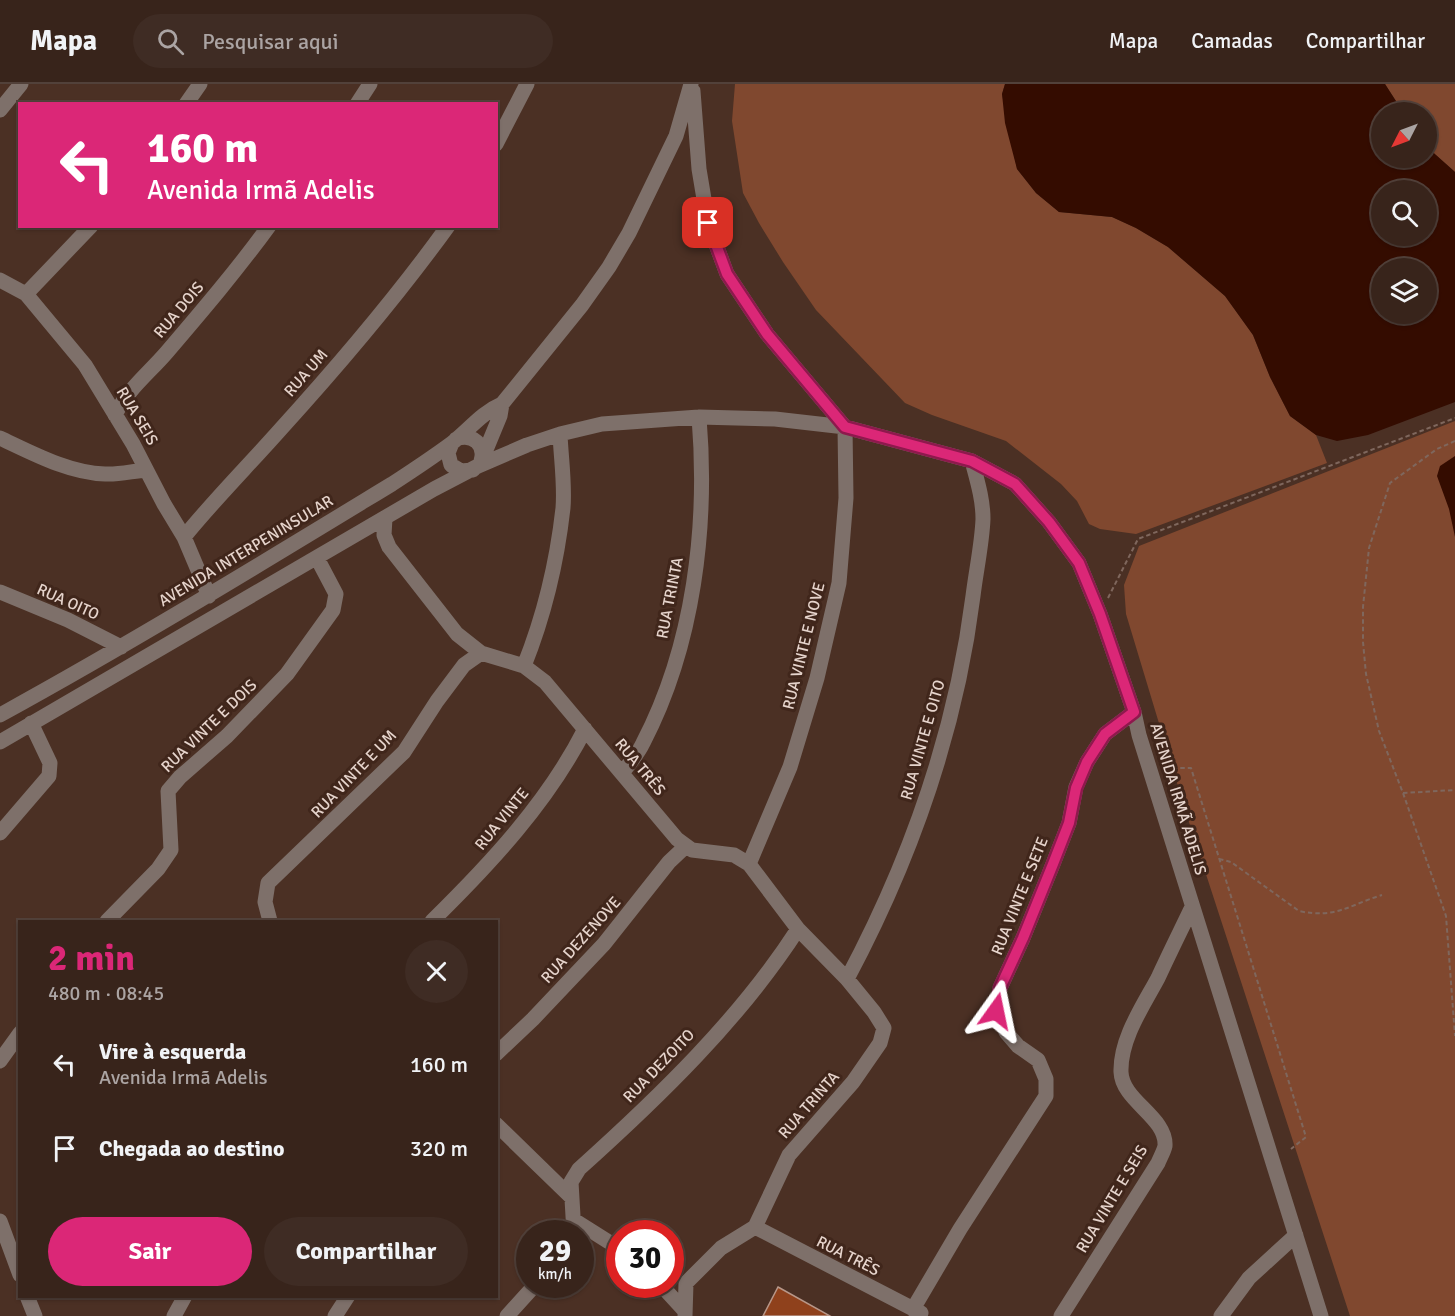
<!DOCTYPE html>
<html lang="pt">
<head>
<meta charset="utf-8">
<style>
	:root { --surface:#38241b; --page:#3f2c24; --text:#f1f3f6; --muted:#aba4a3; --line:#52413a; --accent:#db2777 }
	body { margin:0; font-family:Signika,sans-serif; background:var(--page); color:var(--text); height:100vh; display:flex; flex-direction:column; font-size:22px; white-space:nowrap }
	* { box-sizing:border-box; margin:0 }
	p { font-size:20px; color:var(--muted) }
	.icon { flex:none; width:33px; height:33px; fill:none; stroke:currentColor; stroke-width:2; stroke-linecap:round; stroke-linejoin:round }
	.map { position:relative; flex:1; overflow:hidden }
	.drawer { position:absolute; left:18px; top:836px; width:480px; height:378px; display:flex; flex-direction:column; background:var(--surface); border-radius:0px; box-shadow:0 2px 4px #0004,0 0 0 2px var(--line) }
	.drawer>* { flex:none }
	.guide { position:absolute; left:18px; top:18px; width:480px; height:126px; border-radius:0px; box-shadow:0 2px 4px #0004,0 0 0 2px var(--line); background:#db2777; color:#fff; overflow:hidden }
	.needle { width:39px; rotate:228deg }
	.controls { position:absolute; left:1371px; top:18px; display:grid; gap:12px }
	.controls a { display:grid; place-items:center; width:66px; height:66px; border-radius:50%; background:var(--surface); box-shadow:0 2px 4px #0004,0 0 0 2px var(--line); font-size:30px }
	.speed { position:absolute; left:516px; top:1136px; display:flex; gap:12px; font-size:30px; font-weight:700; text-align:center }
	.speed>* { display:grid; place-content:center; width:78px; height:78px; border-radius:50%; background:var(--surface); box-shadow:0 2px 4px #0004,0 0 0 2px var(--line); line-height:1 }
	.speed small { font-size:15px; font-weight:400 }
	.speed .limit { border:9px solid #d22; background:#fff; color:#111 }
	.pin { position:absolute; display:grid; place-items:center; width:51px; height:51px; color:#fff; margin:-26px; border-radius:12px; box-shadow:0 3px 9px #0006 }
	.me { position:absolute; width:66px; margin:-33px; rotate:12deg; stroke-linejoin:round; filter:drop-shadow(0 0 4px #0008) }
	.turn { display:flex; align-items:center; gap:21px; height:126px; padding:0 30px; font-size:27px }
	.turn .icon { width:78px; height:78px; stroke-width:2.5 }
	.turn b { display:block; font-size:42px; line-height:51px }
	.round { display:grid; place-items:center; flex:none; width:63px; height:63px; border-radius:32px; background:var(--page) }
	.overview { display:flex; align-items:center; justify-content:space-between; height:102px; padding:0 30px }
	h1 { font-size:36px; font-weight:800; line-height:45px; color:var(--accent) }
	.cta { display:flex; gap:12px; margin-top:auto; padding:12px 30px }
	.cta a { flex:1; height:69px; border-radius:36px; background:var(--accent); color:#fff; font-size:24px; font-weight:800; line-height:69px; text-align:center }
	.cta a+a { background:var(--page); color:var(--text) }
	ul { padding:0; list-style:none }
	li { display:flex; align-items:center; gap:18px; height:84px; padding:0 30px }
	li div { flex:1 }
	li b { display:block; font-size:22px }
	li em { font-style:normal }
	header { display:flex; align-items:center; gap:36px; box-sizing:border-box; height:84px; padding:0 30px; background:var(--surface); border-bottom:2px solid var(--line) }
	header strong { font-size:28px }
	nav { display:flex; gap:33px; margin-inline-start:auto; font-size:21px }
	.search { width:420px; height:54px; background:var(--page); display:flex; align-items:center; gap:15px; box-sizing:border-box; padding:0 21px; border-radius:33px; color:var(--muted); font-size:22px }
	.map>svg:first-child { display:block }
	.green { fill:#80482f }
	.water { fill:#340c00; fill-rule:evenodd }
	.building { fill:#8f411c; stroke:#b89789; stroke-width:1.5 }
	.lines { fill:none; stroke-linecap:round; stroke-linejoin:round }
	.path { stroke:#7f675d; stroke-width:2; stroke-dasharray:4.5 3; stroke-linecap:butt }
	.minor { stroke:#7e706a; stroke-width:15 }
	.route-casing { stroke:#8e194d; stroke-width:15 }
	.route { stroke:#db2777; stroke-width:10 }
	.labels { text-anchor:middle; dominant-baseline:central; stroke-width:6; stroke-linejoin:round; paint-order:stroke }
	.street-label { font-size:16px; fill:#e6d4cc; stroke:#40261b }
</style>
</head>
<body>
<header>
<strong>Mapa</strong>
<div class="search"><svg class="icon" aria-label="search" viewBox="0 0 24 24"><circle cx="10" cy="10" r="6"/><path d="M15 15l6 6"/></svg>Pesquisar aqui</div>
<nav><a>Mapa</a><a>Camadas</a><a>Compartilhar</a></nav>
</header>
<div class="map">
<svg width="1455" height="1232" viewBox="0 0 1455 1232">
	<rect width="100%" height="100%" fill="#4b3024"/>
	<path class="green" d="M735 0H1005L1002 10 1017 85 1036 109 1059 128 1112 133 1136 144 1168 163 1225 212 1253 251 1270 293 1290 332 1316 351 1327 379 1136 450 1100 445 1089 440 1077 417 1061 400 1006 357 932 331 905 319 816 226 783 178 759 139 743 109 732 37Z
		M1385 0H1455V88L1427 63 1426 28H1403Z
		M1455 337V1232H1350L1187 732 1126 530 1124 501 1139 462Z"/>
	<path class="water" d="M1005 0H1385L1403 28H1382V74H1426L1427 63 1455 88V318L1368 351 1337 357 1316 351 1290 332 1270 293 1253 251 1225 212 1168 163 1136 144 1112 133 1059 128 1036 109 1017 85 1005 39 1002 10ZM1382 106H1426V152H1382ZM1382 184H1426V230H1382Z
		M1455 372V453L1449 425 1437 392 1440 382Z"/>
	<path class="building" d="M778 1203 830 1232H763Z"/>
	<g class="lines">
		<path class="path" d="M1455 357 1437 365 1390 399 1369 464 1363 523V558L1366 590 1379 647 1403 709 1446 832 1455 952
			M1108 514 1138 455 1455 334
			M1174 681 1177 684H1191L1306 1053 1291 1065
			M1403 709 1455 706
			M1219 775 1231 778 1299 827C1336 835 1349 821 1382 811"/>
		<path class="minor" d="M693 7 699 85 708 139 727 190 767 250 845 343
			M186 20 200 0
			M357 20 370 0
			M0 26 21 0
			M496 60 527 0
			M0 196 26 210 85 281 133 360 164 420 184 453 209 512
			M26 210 91 142
			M115 331C127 306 149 289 167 268 202 227 237 186 269 142
			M0 354C32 369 69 389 105 390 118 391 133 387 146 386
			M456 355C473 349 486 361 481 377
			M452 359 448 369 451 381 461 387 473 386
			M481 378 500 332 502 320
			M385 434 384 451 389 463 457 550 481 569 524 582 545 598 677 755 692 766 734 771 749 780 798 845 847 895 874 928 884 944 880 959 853 998 789 1071 755 1143 721 1164 686 1199 685 1232
			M184 453C214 416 247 383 279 347 338 282 396 214 448 142
			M0 508 68 536 121 563
			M524 582C544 532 557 478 563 424 565 400 561 374 560 350
			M0 631C133 558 262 479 392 400 412 387 433 373 452 359 469 346 481 329 502 320L582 221 609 183 629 149 676 52 691 0
			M0 658 434 405 478 382 527 361 560 350 602 340 699 333 775 335 845 343 972 377 1015 400 1049 438 1079 479 1100 530 1134 628 1139 651 1321 1232
			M622 689C629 680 638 670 643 659 694 561 708 442 699 333
			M0 749 49 692 50 679 31 639
			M749 780 790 683 817 594 839 499 846 414 845 343
			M107 837 158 785 171 766 168 707 180 693 227 652 287 590 333 526 336 510 317 474
			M270 837 265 818 268 799 404 668 437 617 464 581 481 569
			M432 837C490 780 548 718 585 645
			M847 895C911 775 956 647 973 512 976 487 982 460 983 435 983 415 977 396 972 377
			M496 970 533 935 604 860 669 778 686 762
			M0 977 20 949
			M496 1040 571 1113
			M574 1136 620 1165
			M0 1137 20 1191
			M755 1143 921 1229
			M574 1149 571 1098 579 1085C658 1014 740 935 798 845
			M660 1200 683 1225
			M27 1212 35 1232
			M174 1232 185 1212
			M335 1232 348 1212
			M507 1232 536 1200
			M919 1232 913 1225 960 1145 1046 1012V995L1038 976 1018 962 1006 948 996 927 1000 904 1023 854 1053 780 1069 739 1076 703 1087 678 1105 650 1134 628
			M1061 1232 1158 1079C1160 1074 1164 1067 1165 1062 1167 1033 1122 1017 1121 988 1120 955 1143 922 1158 894 1169 870 1181 846 1192 823
			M1221 1232 1249 1194 1296 1151"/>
	</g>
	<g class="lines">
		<g class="route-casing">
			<path id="route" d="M708 139 727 190 767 250 845 343 972 377 1015 400 1049 438 1079 479 1100 530 1134 628 1105 650 1087 678 1076 704 1069 739 1053 780 1023 854 1000 904 996 927"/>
		</g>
		<use href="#route" class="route"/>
	</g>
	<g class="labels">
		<g class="street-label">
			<text transform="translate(179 226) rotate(-50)">RUA DOIS</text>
			<text transform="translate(306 289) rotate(-49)">RUA UM</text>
			<text transform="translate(137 332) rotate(59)">RUA SEIS</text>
			<text transform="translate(246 467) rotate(-31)">AVENIDA INTERPENINSULAR</text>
			<text transform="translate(670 514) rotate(-79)">RUA TRINTA</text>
			<text transform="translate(68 518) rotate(24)">RUA OITO</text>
			<text transform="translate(804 562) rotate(-76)">RUA VINTE E NOVE</text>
			<text transform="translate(209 642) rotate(-44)">RUA VINTE E DOIS</text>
			<text transform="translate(923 656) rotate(-74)">RUA VINTE E OITO</text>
			<text transform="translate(640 683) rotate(50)">RUA TRÊS</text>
			<text transform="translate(354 690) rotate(-46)">RUA VINTE E UM</text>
			<text transform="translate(1178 715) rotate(73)">AVENIDA IRMÃ ADELIS</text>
			<text transform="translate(502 735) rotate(-51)">RUA VINTE</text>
			<text transform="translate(1020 812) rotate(-68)">RUA VINTE E SETE</text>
			<text transform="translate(581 856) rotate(-48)">RUA DEZENOVE</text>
			<text transform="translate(659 982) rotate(-46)">RUA DEZOITO</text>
			<text transform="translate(809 1021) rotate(-49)">RUA TRINTA</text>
			<text transform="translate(1112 1115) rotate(-59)">RUA VINTE E SEIS</text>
			<text transform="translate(848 1172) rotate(27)">RUA TRÊS</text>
		</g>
	</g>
</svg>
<div class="controls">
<a><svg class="needle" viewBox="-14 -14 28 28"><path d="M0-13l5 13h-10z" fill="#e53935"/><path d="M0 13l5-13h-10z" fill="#aba4a3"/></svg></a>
<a><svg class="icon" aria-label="search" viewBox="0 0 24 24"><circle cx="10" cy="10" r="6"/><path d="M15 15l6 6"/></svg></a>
<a><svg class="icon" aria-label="layers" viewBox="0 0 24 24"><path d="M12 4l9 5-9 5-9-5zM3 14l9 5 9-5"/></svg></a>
</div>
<div class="speed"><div>29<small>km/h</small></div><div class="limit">30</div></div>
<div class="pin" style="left:708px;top:139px;background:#d93025"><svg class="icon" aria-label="arrive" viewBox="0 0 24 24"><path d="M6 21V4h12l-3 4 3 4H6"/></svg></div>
<svg class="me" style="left:996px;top:927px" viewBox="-20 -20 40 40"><path d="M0-17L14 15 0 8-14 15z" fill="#db2777" stroke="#fff" stroke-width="4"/></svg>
<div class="guide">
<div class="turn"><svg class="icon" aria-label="left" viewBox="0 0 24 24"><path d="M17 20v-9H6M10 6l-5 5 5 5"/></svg><div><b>160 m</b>Avenida Irmã Adelis</div></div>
</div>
<section class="drawer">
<div class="overview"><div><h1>2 min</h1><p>480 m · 08:45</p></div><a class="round"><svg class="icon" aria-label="close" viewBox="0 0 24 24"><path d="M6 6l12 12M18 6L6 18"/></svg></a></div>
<ul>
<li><svg class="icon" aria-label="left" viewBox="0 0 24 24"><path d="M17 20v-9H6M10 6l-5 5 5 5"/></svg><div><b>Vire à esquerda</b><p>Avenida Irmã Adelis</p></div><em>160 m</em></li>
<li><svg class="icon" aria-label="arrive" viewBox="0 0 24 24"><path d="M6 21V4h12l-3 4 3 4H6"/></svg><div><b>Chegada ao destino</b></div><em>320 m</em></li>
</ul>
<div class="cta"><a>Sair</a><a>Compartilhar</a></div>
</section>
</div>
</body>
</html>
